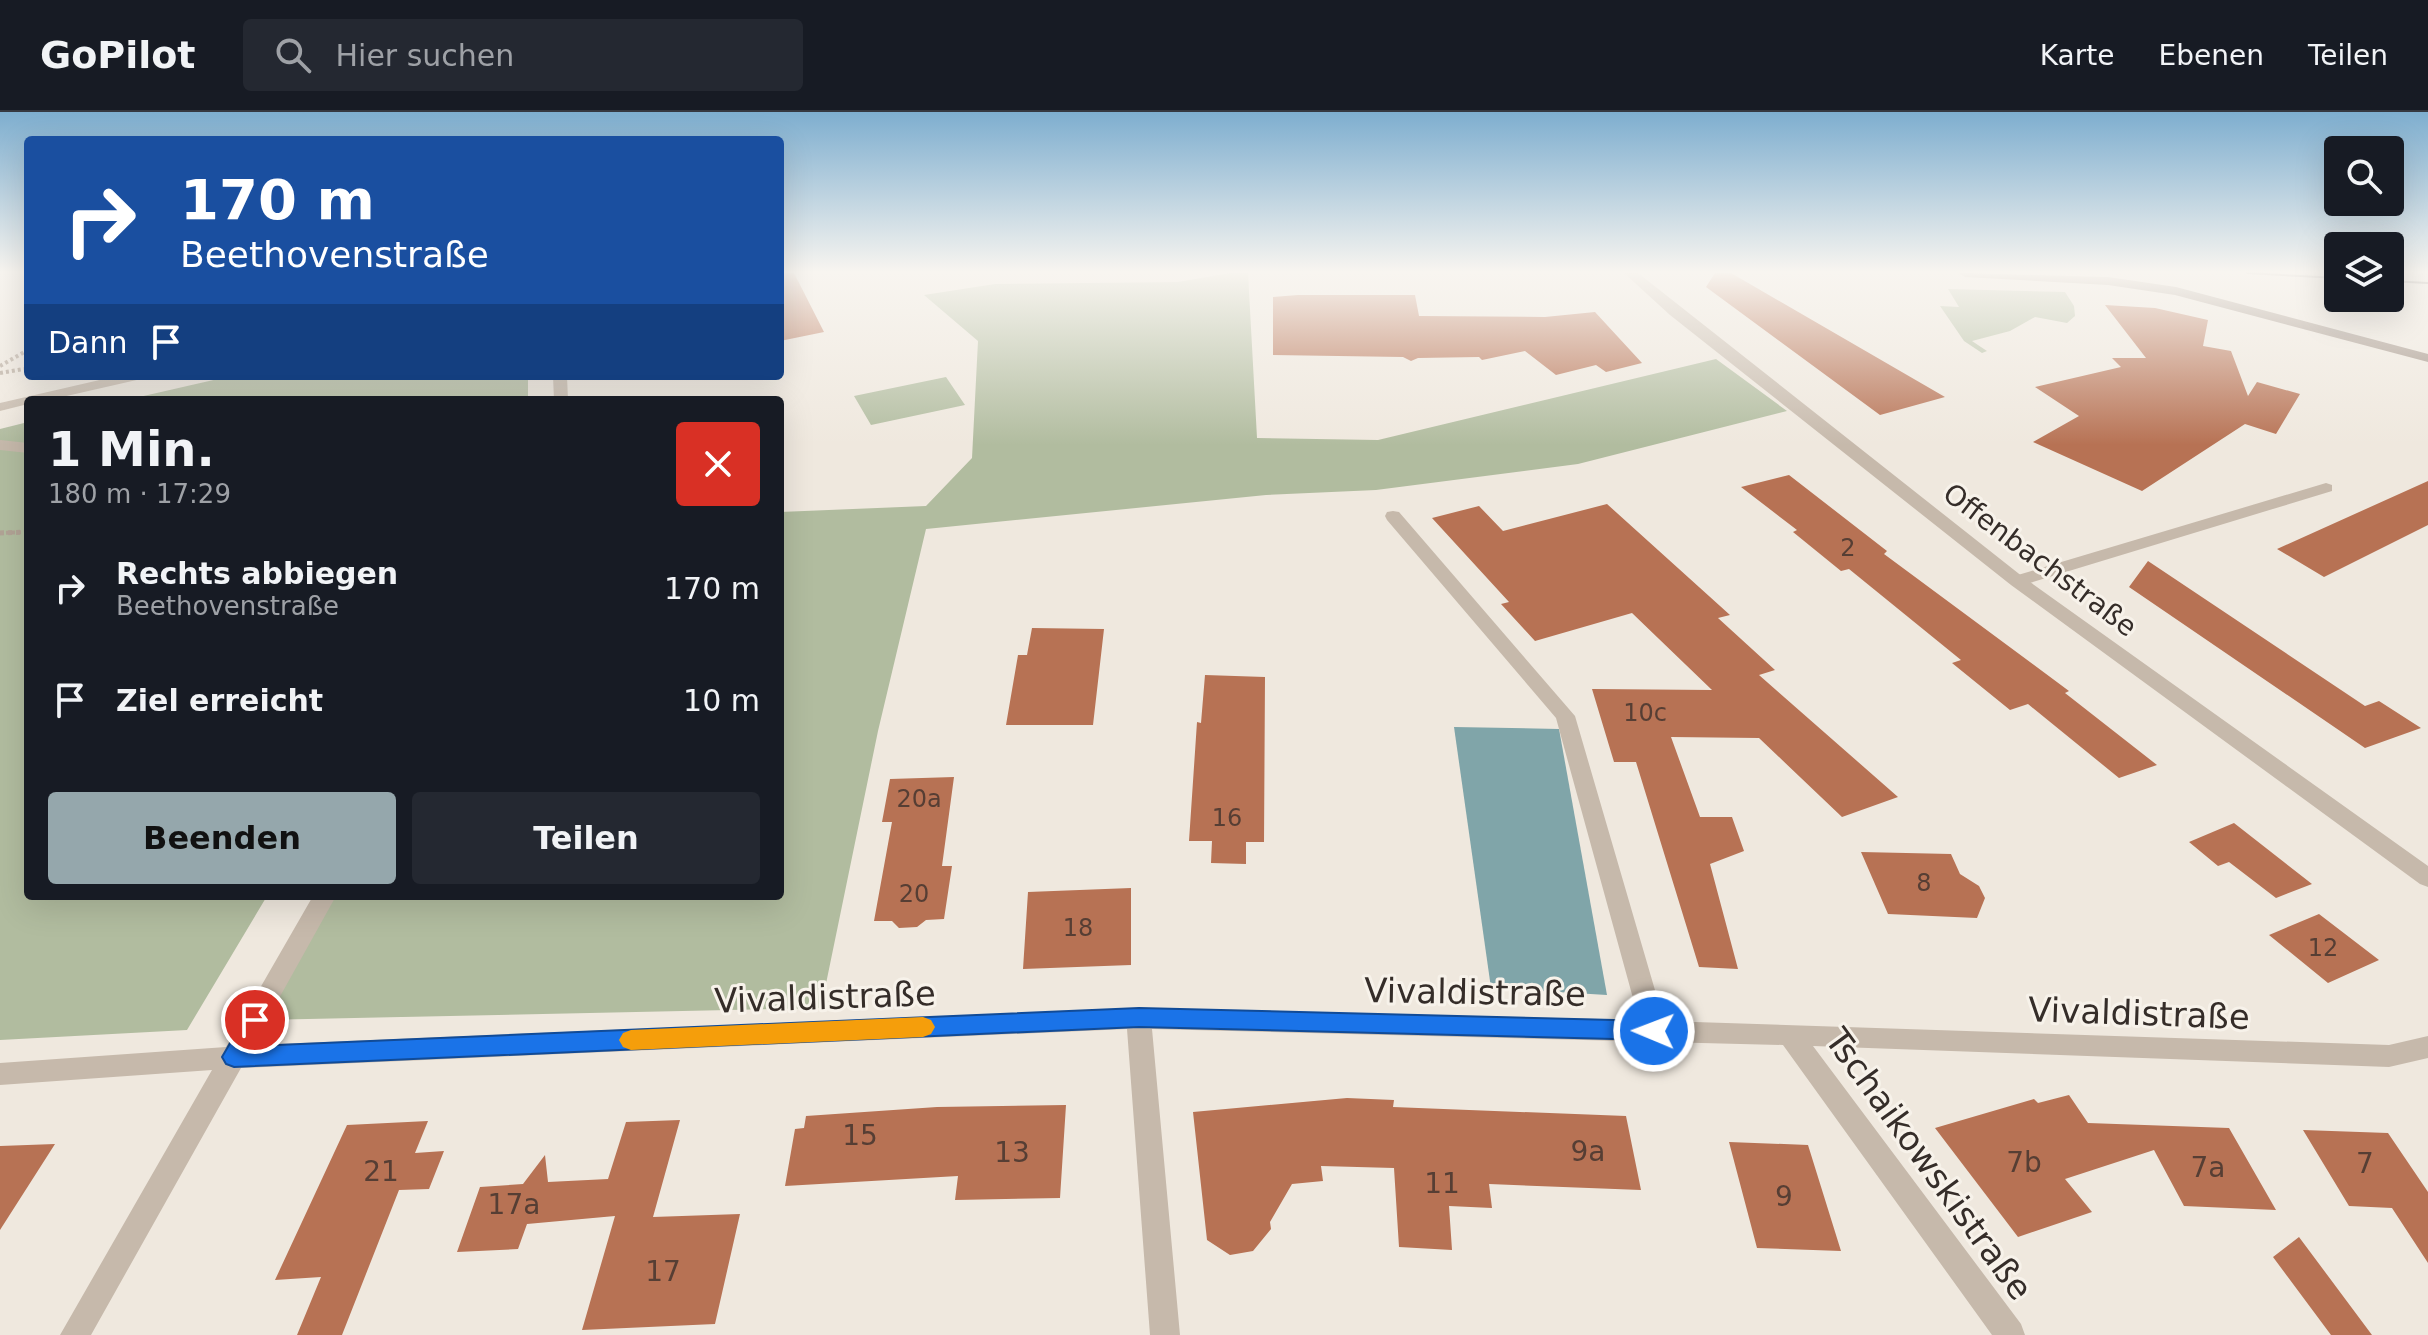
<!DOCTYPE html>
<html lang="de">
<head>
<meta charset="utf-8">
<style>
	:root { --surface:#171b24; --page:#242831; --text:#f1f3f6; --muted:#9ea1a6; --line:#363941; --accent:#95a7ac }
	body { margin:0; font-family:"DejaVu Sans",sans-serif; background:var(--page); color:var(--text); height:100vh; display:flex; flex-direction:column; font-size:30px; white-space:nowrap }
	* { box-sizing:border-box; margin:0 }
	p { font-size:26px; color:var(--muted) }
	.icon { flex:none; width:44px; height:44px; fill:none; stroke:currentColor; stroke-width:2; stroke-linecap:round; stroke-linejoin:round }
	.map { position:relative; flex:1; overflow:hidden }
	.panel { position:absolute; left:24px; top:284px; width:760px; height:504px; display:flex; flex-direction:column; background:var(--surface); border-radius:8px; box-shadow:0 8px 32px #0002 }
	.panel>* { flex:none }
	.hud { position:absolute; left:24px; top:24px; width:760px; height:244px; border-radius:8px; box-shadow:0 8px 32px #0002; background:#1a4fa0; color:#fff; overflow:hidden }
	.tools { position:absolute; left:2324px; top:24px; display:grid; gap:16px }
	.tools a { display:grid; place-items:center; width:80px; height:80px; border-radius:8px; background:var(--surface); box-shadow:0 8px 32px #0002; font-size:40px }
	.pin { position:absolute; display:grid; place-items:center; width:68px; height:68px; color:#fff; margin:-34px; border:4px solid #fff; border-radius:50%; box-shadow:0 2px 8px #0007 }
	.me { position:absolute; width:88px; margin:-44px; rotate:271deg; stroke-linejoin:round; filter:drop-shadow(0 0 6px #0008) }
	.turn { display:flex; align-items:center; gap:28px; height:168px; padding:0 24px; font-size:36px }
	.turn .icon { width:104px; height:104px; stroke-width:2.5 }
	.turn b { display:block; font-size:56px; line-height:68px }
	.then { display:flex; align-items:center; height:76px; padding:0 24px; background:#0003; gap:16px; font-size:30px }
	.round { display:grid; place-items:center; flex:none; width:84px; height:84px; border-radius:8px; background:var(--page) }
	.summary { display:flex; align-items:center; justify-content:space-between; height:136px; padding:0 24px }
	h1 { font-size:48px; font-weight:700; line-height:60px }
	.cta { display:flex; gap:16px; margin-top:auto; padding:16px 24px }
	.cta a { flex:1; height:92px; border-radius:8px; background:var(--accent); color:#111; font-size:32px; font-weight:700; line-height:92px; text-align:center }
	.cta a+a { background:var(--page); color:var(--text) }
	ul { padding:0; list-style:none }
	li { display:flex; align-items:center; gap:24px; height:112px; padding:0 24px }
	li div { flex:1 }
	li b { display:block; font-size:30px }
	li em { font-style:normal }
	header { display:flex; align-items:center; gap:48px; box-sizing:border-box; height:112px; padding:0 40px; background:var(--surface); border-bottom:2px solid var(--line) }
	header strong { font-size:38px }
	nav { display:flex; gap:44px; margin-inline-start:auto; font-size:28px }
	.search { width:560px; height:72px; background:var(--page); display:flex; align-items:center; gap:20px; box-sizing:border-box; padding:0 28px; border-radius:8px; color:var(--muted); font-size:30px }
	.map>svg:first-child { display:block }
	.green { fill:#b1bc9f }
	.water { fill:#80a5a9 }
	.building { fill:#b77254 }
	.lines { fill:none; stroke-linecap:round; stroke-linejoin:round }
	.path-far1 { stroke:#b1a395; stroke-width:4; stroke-dasharray:3 3; stroke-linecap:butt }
	.path { stroke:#b1a395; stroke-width:5; stroke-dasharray:4 4; stroke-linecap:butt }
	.service { fill:#c6b9ab; fill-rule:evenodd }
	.minor { fill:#c6b9ab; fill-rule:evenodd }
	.secondary { fill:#99897d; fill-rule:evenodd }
	.tram { stroke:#352d29; stroke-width:2 }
	.route { fill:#1a73e8; stroke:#114b97; stroke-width:2 }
	.slow { fill:#f59e0b }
	.labels { text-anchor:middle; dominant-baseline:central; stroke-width:6; stroke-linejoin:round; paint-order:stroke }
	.number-label { font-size:24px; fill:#563e34 }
	.street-label { font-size:28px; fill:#352d29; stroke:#f7f2ea }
	.near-number-label { font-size:28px; fill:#563e34 }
	.near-street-label { font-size:34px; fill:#352d29; stroke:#f7f2ea }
</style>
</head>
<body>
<header>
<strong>GoPilot</strong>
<div class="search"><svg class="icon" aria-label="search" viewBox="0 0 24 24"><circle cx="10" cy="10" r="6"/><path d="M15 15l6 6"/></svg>Hier suchen</div>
<nav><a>Karte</a><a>Ebenen</a><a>Teilen</a></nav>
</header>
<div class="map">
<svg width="2428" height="1223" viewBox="0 0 2428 1223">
	<rect width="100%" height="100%" fill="#efe8de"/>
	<path class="green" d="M1230 161H1248L1257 326 1378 328 1716 247 1787 299 1578 352 1376 378 1266 383 926 417 878 619 821 896 261 908 333 784H780V400L926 394 972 346 978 229 924 183 995 172 1178 170Z
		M1948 177 2065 180 2074 194 2075 204 2067 211 2035 205 2010 219 1972 229 1987 239 1982 241 1964 229 1940 194 1959 195Z
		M231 264H528V288H126Z
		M946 265 965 293 871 313 854 284Z
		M28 310V784H267L187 918 0 928V317Z"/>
	<path class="water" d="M1454 615 1559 617 1607 883 1491 876Z"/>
	<path class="building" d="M780 161H794L824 220 780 229Z
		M1715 161H1731L1945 285 1880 303 1706 175Z
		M1298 183H1415L1419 204 1545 205 1595 200 1642 251 1606 260 1596 253 1556 263 1525 239 1482 248 1479 245 1418 246 1411 249 1403 245 1273 243V185Z
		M2105 193 2155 196 2208 208 2203 234 2231 239 2248 284 2257 270 2300 282 2276 322 2245 312 2142 379 2033 330 2079 304 2035 275 2121 255 2112 246H2146Z
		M1789 363 1887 439 1884 442 2069 579 2065 581 2157 653 2119 666 2028 592 2010 598 1952 551 1961 548 1849 457 1841 459 1793 420 1797 418 1741 375Z
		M2428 369V413L2324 465 2277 437Z
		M1607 392 1730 503 1718 506 1775 558 1759 563 1898 685 1842 705 1759 626 1671 625 1700 705H1732L1744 739 1710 752 1738 857 1699 855 1636 650H1614L1592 577 1712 578 1632 501 1535 529 1501 492 1509 490 1432 406 1479 394 1503 419Z
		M2148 449 2365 594 2379 589 2421 616 2365 636 2129 475Z
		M1032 516 1104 517 1093 613H1006L1018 543H1027Z
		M1205 563 1265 565 1264 730H1246V752L1211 751 1212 729H1189L1197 610 1201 611Z
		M954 665 942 754H952L944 807 926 808 917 815 899 816 892 809H874L892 710H882L890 667Z
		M2234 711 2312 772 2276 786 2229 750 2218 754 2189 730Z
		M1861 740 1951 742 1960 762 1979 774 1985 786 1977 806 1888 802Z
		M1131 776V853L1023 857 1028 780Z
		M2319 802 2379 848 2328 871 2269 823Z
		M2069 983 2088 1011 2229 1016 2276 1098 2184 1094 2154 1038 2065 1067 2092 1100 2018 1125 1935 1016 2034 987 2038 991Z
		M1347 986 1394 988 1393 995 1626 1004 1641 1078 1489 1072 1492 1096 1449 1094 1452 1138 1399 1135 1394 1056 1321 1054 1323 1069 1292 1072 1270 1110 1271 1117 1253 1139 1230 1143 1207 1128 1193 1000Z
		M1066 993 1060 1086 955 1088 958 1064 785 1074 795 1017 804 1016 806 1004 937 995Z
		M680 1008 653 1105 740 1102 715 1212 582 1218 615 1104 527 1112 518 1137 457 1140 480 1075 523 1072 545 1043 548 1070 608 1067 626 1010Z
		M428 1009 415 1041 444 1039 429 1077 399 1078 342 1223H297L321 1165 275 1168 347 1013Z
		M2303 1018 2388 1021 2428 1080V1151L2392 1096 2349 1094Z
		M1729 1030 1808 1033 1841 1139 1757 1136Z
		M55 1032 0 1118V1034Z
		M2299 1125 2372 1223H2331L2273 1145Z"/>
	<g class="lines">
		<path class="path-far1" d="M0 254 28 238
			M0 261 24 257
			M0 421 28 420"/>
		<path class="path" d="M0 421 28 420"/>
		<path class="service" d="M0 328 28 331V341L0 338Z
			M2326 371 2332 373V379L2023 473 2017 474 2008 469 2011 465Z"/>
		<path class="minor" d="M1624 161H1638L2023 465 2428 754V775L2420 772 2011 473 1670 203Z
			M117 264H143L141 267 49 288H28V292L0 299V291Z
			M553 264H567L568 288H554Z
			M1393 399 1399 400 1575 604 1664 909 2389 933 2428 924V946L2389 955 1813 934 2021 1212 2025 1223H1992L1783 933 1152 917 1180 1223H1150L1127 917 241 956 91 1223H60L212 958 0 973V951L226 935 313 784H336L253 933 1139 896 1639 908 1556 606 1387 408 1385 404 1387 400Z"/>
		<path class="secondary" d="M1959 161 2108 165 2176 175 2428 242V250L2175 183 2108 173 1965 165Z"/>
		<path class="tram" d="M2247 161 2338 166
			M2390 169 2428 171"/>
	</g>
	<linearGradient id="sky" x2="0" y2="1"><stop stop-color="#7eaecf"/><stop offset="0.48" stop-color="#f8f5f0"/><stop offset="1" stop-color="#f8f5f0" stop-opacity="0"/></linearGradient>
	<rect width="2428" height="333" fill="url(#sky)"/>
	<path class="route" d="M1139 896 1654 909 1662 912 1666 919 1662 926 1654 928 1139 915 234 955 226 952 222 945 247 902 255 899 263 902 266 908 252 934Z"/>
	<path class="slow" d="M923 905 931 908 935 915 931 922 923 925 631 938 623 935 619 928 623 921 631 918Z"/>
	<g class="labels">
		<g class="number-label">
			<text x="1848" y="436">2</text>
			<text x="1645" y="601">10c</text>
			<text x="919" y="687">20a</text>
			<text x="1227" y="706">16</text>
			<text x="1924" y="771">8</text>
			<text x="914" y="782">20</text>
			<text x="1078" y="816">18</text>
			<text x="2323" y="836">12</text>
		</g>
		<g class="street-label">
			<text transform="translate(2040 448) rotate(37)">Offenbachstraße</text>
		</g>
		<g class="near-number-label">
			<text x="860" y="1023">15</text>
			<text x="1588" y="1039">9a</text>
			<text x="1012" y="1040">13</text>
			<text x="2024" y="1050">7b</text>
			<text x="2365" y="1051">7</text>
			<text x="2208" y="1055">7a</text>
			<text x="381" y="1059">21</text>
			<text x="1442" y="1071">11</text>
			<text x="1784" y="1084">9</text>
			<text x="514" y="1092">17a</text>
			<text x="663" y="1159">17</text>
		</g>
		<g class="near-street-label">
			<text transform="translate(1475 880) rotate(1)">Vivaldistraße</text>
			<text transform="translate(825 885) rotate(-2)">Vivaldistraße</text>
			<text transform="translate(2139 901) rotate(2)">Vivaldistraße</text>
			<text transform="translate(1929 1052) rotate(54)">Tschaikowskistraße</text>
		</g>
	</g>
</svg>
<div class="tools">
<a><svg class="icon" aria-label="search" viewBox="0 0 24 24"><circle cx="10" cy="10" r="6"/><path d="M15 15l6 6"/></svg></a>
<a><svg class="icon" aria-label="layers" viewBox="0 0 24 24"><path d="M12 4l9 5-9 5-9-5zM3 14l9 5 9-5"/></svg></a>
</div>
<div class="pin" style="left:255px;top:908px;background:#d93025"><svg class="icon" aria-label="arrive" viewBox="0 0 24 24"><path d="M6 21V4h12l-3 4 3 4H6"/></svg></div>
<svg class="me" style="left:1654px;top:919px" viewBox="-20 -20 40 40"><circle r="17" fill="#1a73e8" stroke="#fff" stroke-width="3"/><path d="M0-11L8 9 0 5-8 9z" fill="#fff"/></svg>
<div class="hud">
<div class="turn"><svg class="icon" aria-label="right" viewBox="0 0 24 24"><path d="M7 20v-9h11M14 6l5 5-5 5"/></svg><div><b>170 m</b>Beethovenstraße</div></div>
<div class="then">Dann<svg class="icon" aria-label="arrive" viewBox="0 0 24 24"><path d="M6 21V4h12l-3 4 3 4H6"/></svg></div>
</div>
<section class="panel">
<div class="summary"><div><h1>1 Min.</h1><p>180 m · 17:29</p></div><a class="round" style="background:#d93025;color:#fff"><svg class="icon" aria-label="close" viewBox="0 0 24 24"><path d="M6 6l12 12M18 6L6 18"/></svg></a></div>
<ul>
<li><svg class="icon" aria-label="right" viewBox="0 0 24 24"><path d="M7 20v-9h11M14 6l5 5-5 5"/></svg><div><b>Rechts abbiegen</b><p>Beethovenstraße</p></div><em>170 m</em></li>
<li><svg class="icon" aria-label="arrive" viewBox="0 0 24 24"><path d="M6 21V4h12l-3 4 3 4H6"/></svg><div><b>Ziel erreicht</b></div><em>10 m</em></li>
</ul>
<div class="cta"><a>Beenden</a><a>Teilen</a></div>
</section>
</div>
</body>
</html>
